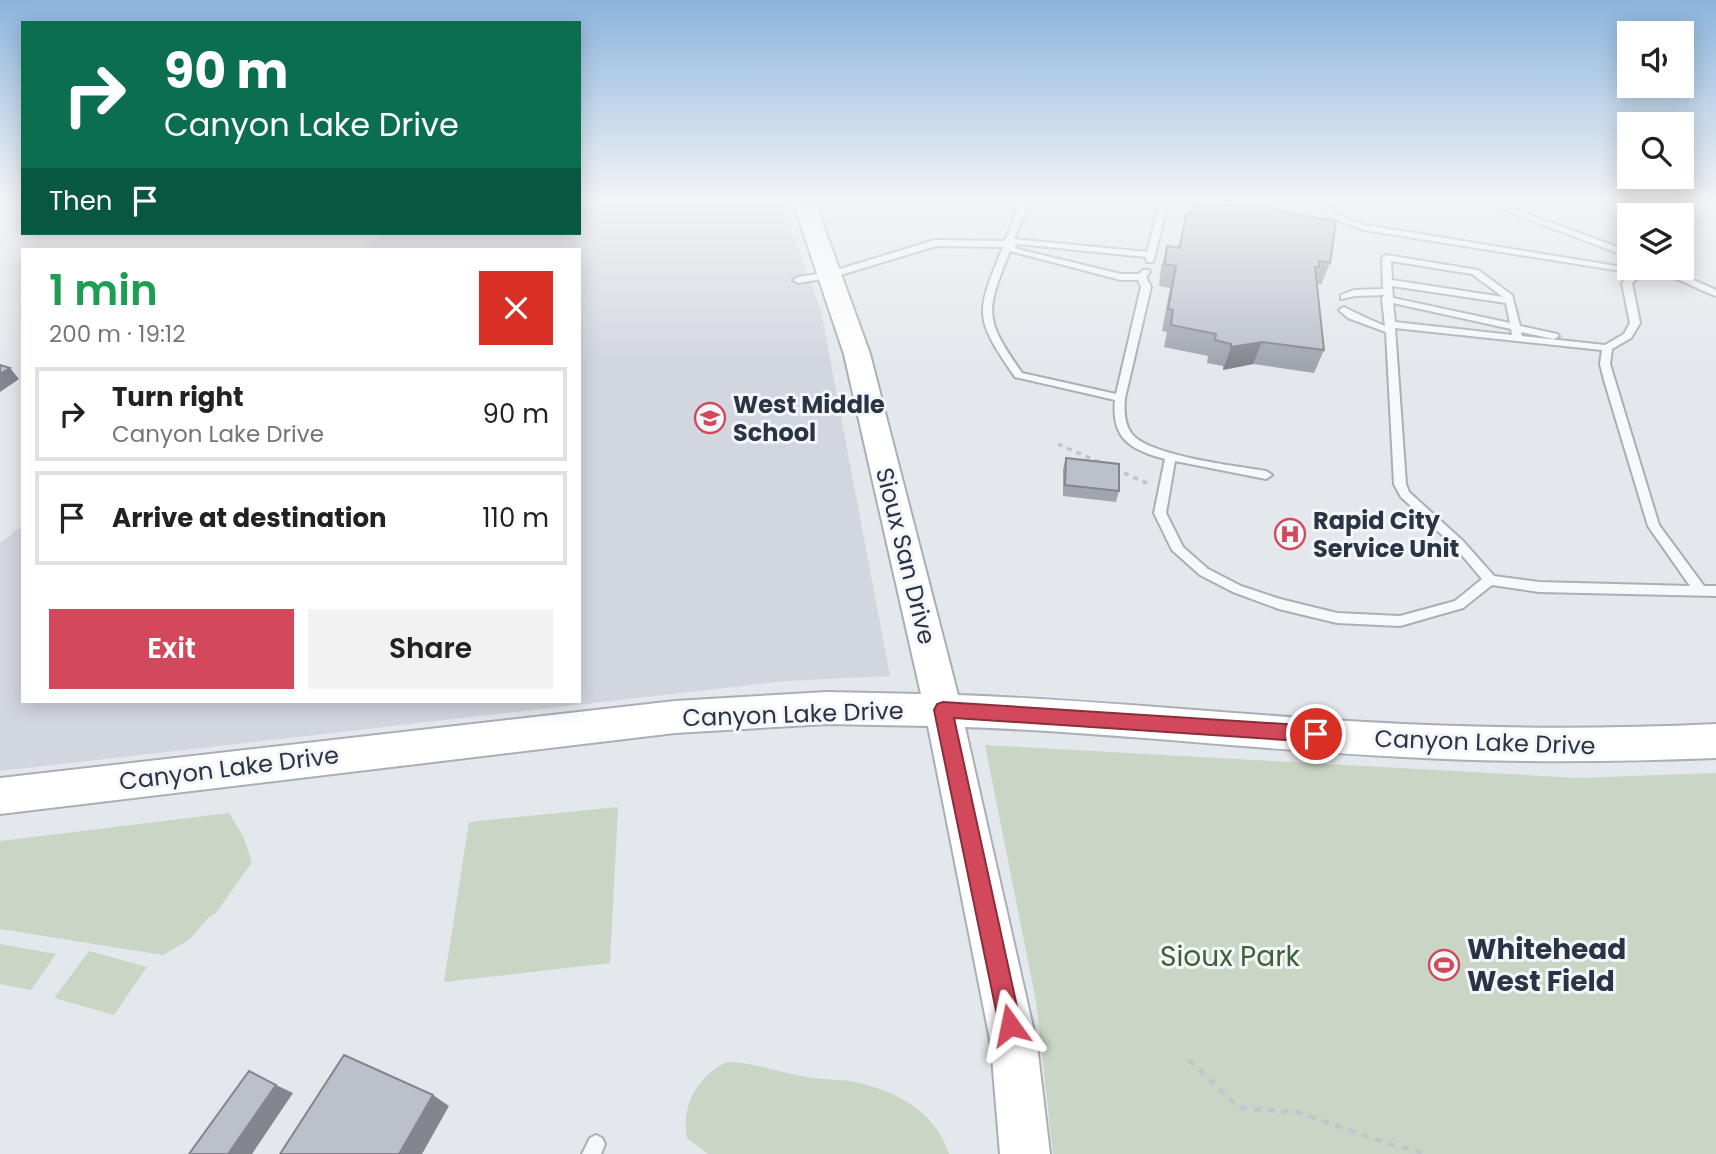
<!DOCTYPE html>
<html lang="en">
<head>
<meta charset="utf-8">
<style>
	:root { --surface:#fff; --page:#f2f2f2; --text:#222; --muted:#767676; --line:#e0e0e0; --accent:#d1495b }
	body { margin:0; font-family:Poppins,sans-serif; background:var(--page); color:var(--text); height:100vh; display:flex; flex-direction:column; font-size:26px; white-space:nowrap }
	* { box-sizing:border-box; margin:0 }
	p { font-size:23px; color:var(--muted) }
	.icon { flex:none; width:38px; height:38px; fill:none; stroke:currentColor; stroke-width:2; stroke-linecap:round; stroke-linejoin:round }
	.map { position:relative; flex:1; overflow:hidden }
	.panel { position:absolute; left:21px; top:248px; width:560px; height:455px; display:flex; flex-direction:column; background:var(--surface); border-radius:0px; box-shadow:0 4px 18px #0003 }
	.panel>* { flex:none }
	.top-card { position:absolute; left:21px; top:21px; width:560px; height:214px; border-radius:0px; box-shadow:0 4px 18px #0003; background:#0b6e4f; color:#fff; overflow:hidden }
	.controls { position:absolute; left:1617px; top:21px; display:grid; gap:14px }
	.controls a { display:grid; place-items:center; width:77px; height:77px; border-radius:0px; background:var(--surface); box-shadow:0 4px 18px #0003; font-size:35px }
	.pin { position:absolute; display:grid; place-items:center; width:60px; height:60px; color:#fff; margin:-30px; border:4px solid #fff; border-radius:50%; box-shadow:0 2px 7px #0007 }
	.me { position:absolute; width:77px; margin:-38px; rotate:348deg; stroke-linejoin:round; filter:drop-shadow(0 0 5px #0008) }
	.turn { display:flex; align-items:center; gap:24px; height:147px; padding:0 28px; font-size:32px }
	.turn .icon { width:91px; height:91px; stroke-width:2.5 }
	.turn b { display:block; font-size:49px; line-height:60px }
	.then { display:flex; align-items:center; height:66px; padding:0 28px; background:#0003; gap:14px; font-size:26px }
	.round { display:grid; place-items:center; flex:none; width:74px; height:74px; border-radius:0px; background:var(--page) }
	.head { display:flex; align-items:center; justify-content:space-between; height:119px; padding:0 28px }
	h1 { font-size:42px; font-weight:600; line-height:52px; color:#1e9e55 }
	.primary-button { display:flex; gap:14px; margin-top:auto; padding:14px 28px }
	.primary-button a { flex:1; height:80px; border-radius:0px; background:var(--accent); color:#fff; font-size:28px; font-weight:600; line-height:80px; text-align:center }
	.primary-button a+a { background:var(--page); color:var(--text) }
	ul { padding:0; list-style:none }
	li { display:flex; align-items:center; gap:21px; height:94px; margin:0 14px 10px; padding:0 14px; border:4px solid var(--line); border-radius:0px }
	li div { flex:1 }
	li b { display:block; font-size:26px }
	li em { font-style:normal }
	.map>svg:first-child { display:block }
	.built { fill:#d2d6de }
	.green { fill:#c9d6c5 }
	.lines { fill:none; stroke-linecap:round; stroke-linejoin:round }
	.lane-casing { stroke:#a9aeb7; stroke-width:4 }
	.secondary-casing { stroke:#a9aeb7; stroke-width:4 }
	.path-far1 { stroke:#c2c5cb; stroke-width:3.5; stroke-dasharray:5 5; stroke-linecap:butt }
	.path { stroke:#c2c5cb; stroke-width:4.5; stroke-dasharray:7 7; stroke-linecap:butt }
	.lane { fill:#f7f8fa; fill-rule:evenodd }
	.secondary { fill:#fff; fill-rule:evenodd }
	.wall { fill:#a1a5ae }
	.shaded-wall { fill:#83868d }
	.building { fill:#bbc0ca; stroke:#83868d; stroke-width:2 }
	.route { fill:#d1495b; stroke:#882f3b; stroke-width:2 }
	.labels { text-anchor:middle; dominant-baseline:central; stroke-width:6; stroke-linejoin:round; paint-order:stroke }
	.poi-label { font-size:24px; font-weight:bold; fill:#2b3445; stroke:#f4f6f9; text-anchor:start }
	.street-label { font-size:24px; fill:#2b3445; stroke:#f4f6f9 }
	.near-poi-label { font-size:28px; font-weight:bold; fill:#2b3445; stroke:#f4f6f9; text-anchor:start }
	.near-park-label { font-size:28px; fill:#3f6138; stroke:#f4f6f9 }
</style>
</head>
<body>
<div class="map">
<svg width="1716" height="1154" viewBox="0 0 1716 1154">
	<rect width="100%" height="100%" fill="#e4e7ec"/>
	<path class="built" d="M579 202H781L821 311 890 676 785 681 0 771V543L23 525V702H579V250H362L384 233H579Z"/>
	<path class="green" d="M985 745 1579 778 1716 773V1154H1053L1036 1001Z
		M618 807 610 963 444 982 469 822Z
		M229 813 243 836 252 862 216 913 209 917 190 939 163 955 0 929V841Z
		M0 944 56 954 31 990 0 984Z
		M89 951 147 967 114 1015 54 998Z
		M727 1062C756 1062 783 1074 812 1078 826 1080 841 1079 855 1082 897 1091 936 1112 949 1154H708L687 1138C681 1106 697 1076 727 1062Z"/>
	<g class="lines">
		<g class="lane-casing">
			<path id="lane" d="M1021 202H1029L1014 239 1147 252 1160 202H1168L1153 262H1147L1146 257 1018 244 1014 245 1017 249 1121 274H1139L1143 270H1149L1150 272 1146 277 1151 287 1125 398C1124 410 1124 424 1132 434 1149 456 1237 466 1266 471L1272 475 1266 479 1175 461 1166 513 1183 547 1208 569 1241 586 1280 599 1337 613 1400 616 1455 601 1482 579 1455 547 1401 497 1394 484 1386 332 1348 318 1339 310 1344 307C1357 314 1371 320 1385 326L1382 299 1384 295 1355 296 1341 299V295L1354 290 1383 289 1382 258 1386 255 1478 270 1512 295 1520 326 1557 334 1559 336 1554 339 1521 332 1522 336 1605 345 1624 334 1630 323 1622 283 1633 273 1364 230 1330 217 1314 202H1322L1336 214 1365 225 1629 268 1658 270V268H1667L1716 290V296C1691 288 1655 260 1632 283L1640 323 1631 338 1612 349 1610 364 1659 525 1704 586H1716V596L1539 592 1492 585 1463 608 1400 626 1337 623 1279 609 1233 592 1200 575 1172 550 1154 513 1165 459C1131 450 1111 439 1115 400L1015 377C973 316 976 314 1003 247L936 246 834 277 798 283 793 280 798 277 830 272 935 240 1005 241ZM1010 251 1121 280H1138L1141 287 1116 394 1022 373C984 318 985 313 1010 251ZM1391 261 1472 274 1503 297 1392 280ZM1392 286 1506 303 1510 323 1393 298ZM1393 303 1511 329 1512 335 1395 322ZM1395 328 1602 350 1600 364 1604 380 1648 526 1690 586 1539 582 1494 576 1463 541 1409 492 1406 484Z
				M1482 202H1494L1629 251V257Z
				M596 1135 602 1138 605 1144 601 1154H582L590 1138Z"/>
		</g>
		<g class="secondary-casing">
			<path id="secondary" d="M793 202H815L870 354 958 695C1106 700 1254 717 1403 724 1507 729 1611 729 1716 724V758C1612 762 1508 763 1404 757 1258 750 1112 732 965 727L1037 1045 1050 1154H1000L991 1045 928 726 827 724 675 733 0 814V778L675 701 827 692 921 694 844 354Z"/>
		</g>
		<path class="path-far1" d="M1058 444 1101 463
			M1115 469 1149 484"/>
		<path class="path" d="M1189 1060 1239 1108 1297 1112 1386 1143 1427 1154"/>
		<use href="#lane" class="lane"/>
		<use href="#secondary" class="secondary"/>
	</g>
	<path class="wall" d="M1193 202 1230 205 1231 202H1260L1330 263 1321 285 1317 284 1324 350 1314 373 1253 364 1223 370V366L1207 363 1208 356 1164 347 1167 332 1162 331 1170 288 1159 286 1161 267 1167 246 1178 247 1186 215H1189Z
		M1066 458 1119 491 1116 502 1063 496V469Z"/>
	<path class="shaded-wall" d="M1262 342 1253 364 1223 370 1231 347Z
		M10 368 19 379 0 392V374Z
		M276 1085 293 1093 252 1154H228Z
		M433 1095 449 1106 422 1154H399Z"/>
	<path class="building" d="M1193 202H1209L1232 206V202H1260L1273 209 1336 222 1330 263 1319 261V267H1315L1324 350 1262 342 1231 347V344L1215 340 1216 334 1171 325 1173 310 1168 309 1176 266 1165 264 1167 246 1180 248 1186 215H1191Z
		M0 365 10 368 0 374Z
		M1066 458 1119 464V491L1065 485Z
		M344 1055 433 1095 399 1154H280Z
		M249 1071 276 1085 228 1154H189Z"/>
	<linearGradient id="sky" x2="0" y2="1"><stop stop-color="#8bb4dd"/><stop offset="0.55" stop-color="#f3f4f6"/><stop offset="1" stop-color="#f3f4f6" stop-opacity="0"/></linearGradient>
	<rect width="1716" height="364" fill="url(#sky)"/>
	<path class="route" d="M943 702 1316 726 1323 729 1325 734 1323 740 1316 742 954 718 1021 1025 1018 1033 1010 1036 1002 1033 999 1025 934 710 937 704Z"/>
	<defs>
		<g id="school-ring" transform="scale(1.575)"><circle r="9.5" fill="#f4f6f9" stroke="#d1495b" stroke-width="1.5"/><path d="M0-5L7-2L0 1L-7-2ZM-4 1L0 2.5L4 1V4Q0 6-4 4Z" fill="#d1495b"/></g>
		<g id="hospital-ring" transform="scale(1.575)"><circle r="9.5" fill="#f4f6f9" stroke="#d1495b" stroke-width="1.5"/><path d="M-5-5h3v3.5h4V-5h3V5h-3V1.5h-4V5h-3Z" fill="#d1495b"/></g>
		<g id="stadium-ring" transform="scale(1.575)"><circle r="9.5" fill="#f4f6f9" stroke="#d1495b" stroke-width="1.5"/><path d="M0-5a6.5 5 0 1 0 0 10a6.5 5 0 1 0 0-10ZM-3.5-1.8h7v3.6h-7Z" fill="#d1495b"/></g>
	</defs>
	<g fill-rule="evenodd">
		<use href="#school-ring" x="710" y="418"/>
		<use href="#hospital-ring" x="1290" y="534"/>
		<use href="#stadium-ring" x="1444" y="965"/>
	</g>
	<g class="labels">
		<g class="poi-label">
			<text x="733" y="404">West Middle<tspan x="733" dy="28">School</tspan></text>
			<text x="1313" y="520">Rapid City<tspan x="1313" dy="28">Service Unit</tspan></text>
		</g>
		<g class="street-label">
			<text transform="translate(906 556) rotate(76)">Sioux San Drive</text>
			<text transform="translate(793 714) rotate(-2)">Canyon Lake Drive</text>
			<text transform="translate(1485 742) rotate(2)">Canyon Lake Drive</text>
			<text transform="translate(229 768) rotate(-7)">Canyon Lake Drive</text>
		</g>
		<g class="near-poi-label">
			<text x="1467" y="949">Whitehead<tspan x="1467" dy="32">West Field</tspan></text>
		</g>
		<g class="near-park-label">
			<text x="1230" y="956">Sioux Park</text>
		</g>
	</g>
</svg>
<div class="controls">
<a><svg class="icon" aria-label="sound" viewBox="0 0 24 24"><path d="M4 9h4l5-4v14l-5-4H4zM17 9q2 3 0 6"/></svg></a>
<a><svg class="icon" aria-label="search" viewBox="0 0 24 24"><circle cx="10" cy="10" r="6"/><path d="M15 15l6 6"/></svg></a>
<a><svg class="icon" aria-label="layers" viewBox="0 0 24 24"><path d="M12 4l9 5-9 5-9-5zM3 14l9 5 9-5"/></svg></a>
</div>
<div class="pin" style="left:1316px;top:734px;background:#d93025"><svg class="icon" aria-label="arrive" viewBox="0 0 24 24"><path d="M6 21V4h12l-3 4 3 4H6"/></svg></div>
<svg class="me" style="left:1010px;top:1025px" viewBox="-20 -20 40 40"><path d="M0-17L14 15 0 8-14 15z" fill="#d1495b" stroke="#fff" stroke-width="4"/></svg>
<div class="top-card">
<div class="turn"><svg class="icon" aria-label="right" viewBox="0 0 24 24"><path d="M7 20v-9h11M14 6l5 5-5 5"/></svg><div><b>90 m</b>Canyon Lake Drive</div></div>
<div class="then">Then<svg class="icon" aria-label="arrive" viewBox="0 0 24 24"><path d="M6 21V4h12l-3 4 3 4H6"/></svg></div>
</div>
<section class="panel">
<div class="head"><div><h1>1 min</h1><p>200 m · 19:12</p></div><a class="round" style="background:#d93025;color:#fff"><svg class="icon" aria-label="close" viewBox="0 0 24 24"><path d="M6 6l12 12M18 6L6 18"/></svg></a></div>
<ul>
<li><svg class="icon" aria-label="right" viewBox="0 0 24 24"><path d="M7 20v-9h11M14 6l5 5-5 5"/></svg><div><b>Turn right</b><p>Canyon Lake Drive</p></div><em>90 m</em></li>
<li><svg class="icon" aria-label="arrive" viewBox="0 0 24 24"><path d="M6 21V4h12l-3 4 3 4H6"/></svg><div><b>Arrive at destination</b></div><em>110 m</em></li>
</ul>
<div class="primary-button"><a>Exit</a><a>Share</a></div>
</section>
</div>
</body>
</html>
